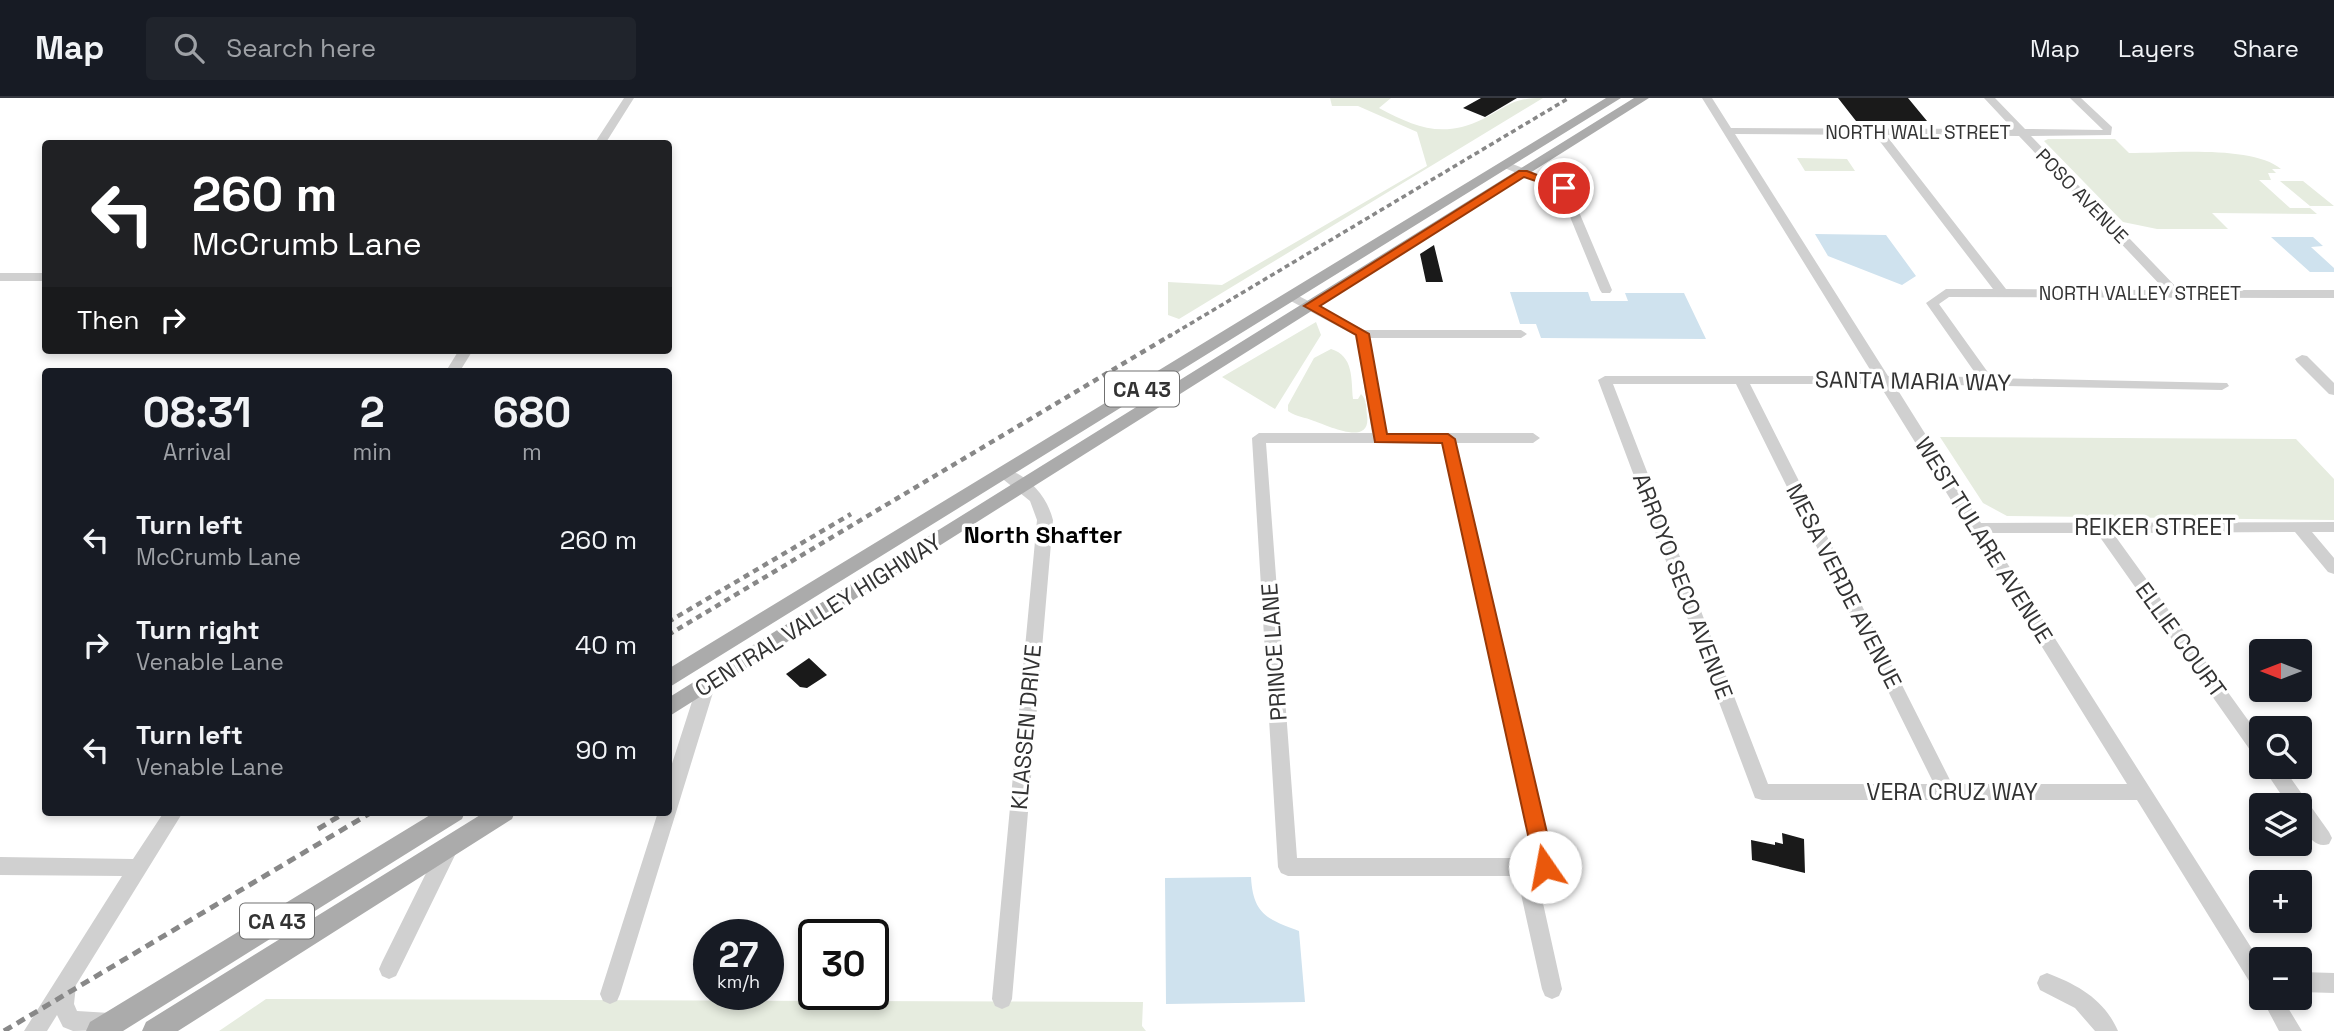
<!DOCTYPE html>
<html lang="en">
<head>
<meta charset="utf-8">
<style>
	:root { --surface:#171b24; --page:#20242c; --text:#f1f3f6; --muted:#9ea1a6; --line:#363941 }
	body { margin:0; font-family:"Space Grotesk",sans-serif; background:var(--page); color:var(--text); height:100vh; display:flex; flex-direction:column; font-size:26px; white-space:nowrap }
	* { box-sizing:border-box; margin:0 }
	p { font-size:23px; color:var(--muted) }
	.icon { flex:none; width:38px; height:38px; fill:none; stroke:currentColor; stroke-width:2; stroke-linecap:round; stroke-linejoin:round }
	.map { position:relative; flex:1; overflow:hidden }
	.sheet { position:absolute; left:42px; top:270px; width:630px; height:448px; display:flex; flex-direction:column; background:var(--surface); border-radius:7px; box-shadow:0 4px 10px #0003 }
	.sheet>* { flex:none }
	.banner { position:absolute; left:42px; top:42px; width:630px; height:214px; border-radius:7px; box-shadow:0 4px 10px #0003; background:#202124; color:#fff; overflow:hidden }
	.needle { width:46px; rotate:270deg }
	.tools { position:absolute; left:2249px; top:541px; display:grid; gap:14px }
	.tools a { display:grid; place-items:center; width:63px; height:63px; border-radius:7px; background:var(--surface); box-shadow:0 4px 10px #0003; font-size:35px }
	.speed { position:absolute; left:693px; top:821px; display:flex; gap:14px; font-size:35px; font-weight:700; text-align:center }
	.speed>* { display:grid; place-content:center; width:91px; height:91px; border-radius:50%; background:var(--surface); box-shadow:0 4px 10px #0003; line-height:1 }
	.speed small { font-size:18px; font-weight:400 }
	.speed .limit { border:4px solid #111; border-radius:10px; background:#fff; color:#111 }
	.pin { position:absolute; display:grid; place-items:center; width:60px; height:60px; color:#fff; margin:-30px; border:4px solid #fff; border-radius:50%; box-shadow:0 2px 7px #0007 }
	.me { position:absolute; width:77px; margin:-38px; rotate:348deg; stroke-linejoin:round; filter:drop-shadow(0 0 5px #0008) }
	.turn { display:flex; align-items:center; gap:24px; height:147px; padding:0 35px; font-size:32px }
	.turn .icon { width:91px; height:91px; stroke-width:2.5 }
	.turn b { display:block; font-size:49px; line-height:60px }
	.then { display:flex; align-items:center; height:66px; padding:0 35px; background:#0003; gap:14px; font-size:26px }
	.eta { display:flex; justify-content:space-evenly; align-items:center; height:119px; text-align:center }
	.eta b { font-size:42px; font-weight:700; line-height:49px }
	ul { padding:0; list-style:none }
	li { display:flex; align-items:center; gap:21px; height:105px; padding:0 35px }
	li div { flex:1 }
	li b { display:block; font-size:26px }
	li em { font-style:normal }
	header { display:flex; align-items:center; gap:42px; box-sizing:border-box; height:98px; padding:0 35px; background:var(--surface); border-bottom:2px solid var(--line) }
	header strong { font-size:33px }
	nav { display:flex; gap:38px; margin-inline-start:auto; font-size:24px }
	.search { width:490px; height:63px; background:var(--page); display:flex; align-items:center; gap:18px; box-sizing:border-box; padding:0 24px; border-radius:7px; color:var(--muted); font-size:26px }
	.map>svg:first-child { display:block }
	.green { fill:#e6ecdf }
	.water { fill:#cfe2ee }
	.building { fill:#1a1a1a }
	.lines { fill:none; stroke-linecap:round; stroke-linejoin:round }
	.minor { fill:#d0d0d0; fill-rule:evenodd }
	.major { fill:#ababab; fill-rule:evenodd }
	.rail-far2 { stroke:#888; stroke-width:3.5; stroke-dasharray:5 3.5; stroke-linecap:butt }
	.rail-far1 { stroke:#888; stroke-width:4.5; stroke-dasharray:6 5; stroke-linecap:butt }
	.rail { stroke:#888; stroke-width:5; stroke-dasharray:9 6; stroke-linecap:butt }
	.route { fill:#ea580c; stroke:#983908; stroke-width:2 }
	.labels { text-anchor:middle; dominant-baseline:central; stroke-width:7; stroke-linejoin:round; paint-order:stroke }
	.far-street-label { font-size:19px; fill:#333; stroke:#fff }
	.shield { fill:#fff; stroke:#707070; stroke-width:2 }
	.shield-label { font-size:21px; font-weight:bold; fill:#333 }
	.street-label { font-size:23px; fill:#333; stroke:#fff }
	.neighbourhood-label { font-size:24px; font-weight:bold; fill:#000; stroke:#fff }
</style>
</head>
<body>
<header>
<strong>Map</strong>
<div class="search"><svg class="icon" aria-label="search" viewBox="0 0 24 24"><circle cx="10" cy="10" r="6"/><path d="M15 15l6 6"/></svg>Search here</div>
<nav><a>Map</a><a>Layers</a><a>Share</a></nav>
</header>
<div class="map">
<svg width="2334" height="933" viewBox="0 0 2334 933">
	<rect width="100%" height="100%" fill="#fff"/>
	<path class="green" d="M1330 0H1391L1379 10C1415 29 1442 41 1483 21 1509 8 1511 0 1543 0L1179 221 1168 217V184L1222 187 1427 68 1417 34 1358 8H1332Z
		M2048 41H2115L2129 55C2169 55 2253 47 2281 71H2272L2276 75H2268L2271 82H2259L2290 110H2310L2317 116 2212 115 2228 131H2157L2123 124 2044 43Z
		M1797 60 1847 61 1855 73H1805Z
		M2280 83H2303L2334 108H2310Z
		M1316 224 1321 237 1275 311 1222 279Z
		M1331 251C1354 258 1351 281 1353 301H1358L1361 296C1367 302 1366 309 1367 317 1372 350 1327 327 1314 323 1305 319 1296 319 1288 313V307L1314 260Z
		M1940 339 2296 341 2334 381V422L2007 418 1983 405Z
		M266 901 1143 904 1142 928 1146 933H219Z"/>
	<path class="water" d="M1815 136 1886 137 1916 178 1902 187 1828 158Z
		M2271 139H2313L2323 148 2311 149 2334 170V174H2310Z
		M1510 194H1588L1591 203H1628L1625 195H1684L1706 241 1541 240 1536 226H1520Z
		M1251 779C1253 816 1267 821 1299 833L1305 904 1166 906 1165 780Z"/>
	<path class="building" d="M1481 0H1517L1485 19 1463 10Z
		M1838 0H1908L1927 23H1856Z
		M1434 147 1443 184H1426L1420 156Z
		M809 560 827 577 807 590 800 589 786 576Z
		M1782 735 1804 741 1805 775 1752 762 1751 742 1775 747V744L1783 746Z"/>
	<g class="lines">
		<path class="minor" d="M624 0H634L605 46H594Z
			M1702 0H1712L1731 30 2013 31 1984 0H1995L2025 31 2103 32 2070 0H2081L2112 29 2111 37 2031 38 2179 192H2334V200L1949 199 1939 206 1992 280 2227 285 2229 288 2222 292 1894 286 1981 425 2334 424V434H2312L2334 460V476L2328 474 2295 434 2113 435 2261 640V661L2255 659 2097 435H1988L2261 865V894L2254 891 2137 702H1762L1755 700 1598 282 1605 278H1874ZM1735 36 1875 37 1993 191H1946L1926 205 1978 279 1888 278ZM1886 37 2019 38 2165 192 2006 191ZM1613 286H1736L1934 686H1768ZM1750 286H1879L2127 686H1952Z
			M1502 65H1510L1568 88 1612 192 1610 195H1602L1600 192 1559 92 1502 69Z
			M0 175H46V183H0Z
			M1293 195 1364 232H1521L1527 236 1521 240H1369L1386 335H1533L1540 340 1533 345H1456L1555 769 1552 775 1537 778 1562 891 1559 898 1552 901 1545 898 1542 891 1517 778H1288L1281 775 1278 769 1252 340 1259 335H1372L1356 238 1289 202 1287 199ZM1266 345H1442L1533 760H1297Z
			M459 252H473L460 273H446Z
			M2302 257 2307 258 2334 285V297L2329 296 2297 264 2295 261Z
			M1004 370C1028 377 1047 398 1053 422L1012 901 1009 908 1002 911 995 908 992 901 1037 422 1030 403 999 378 997 375 999 372Z
			M706 581 712 583 715 588 620 896 617 903 610 906 603 903 600 896 658 714H668V678L697 588 700 583Z
			M2262 668H2282L2329 734 2332 740 2329 746C2309 753 2300 722 2300 707H2288Z
			M164 714H183L76 887 74 906 77 913 110 915 118 918 121 925 118 932 73 933 63 929 57 917 47 933H24L122 778 0 777V759L133 761Z
			M449 741 456 743 459 749 396 878 389 881 382 878 379 871 382 864 442 743Z
			M2300 874 2334 875V895L2300 894Z
			M2047 875C2078 887 2104 901 2118 933H2095L2075 910 2040 892 2037 885 2040 878Z
			M2261 899 2282 900 2302 933H2279Z"/>
		<path class="major" d="M1606 0H1621L668 590V571Z
			M1634 0H1649L668 619V600Z
			M435 714H465L462 721 123 933H86L90 924Z
			M485 714H515L512 721 178 933H142L146 924Z"/>
		<path class="rail-far2" d="M1168 239 1569 0"/>
		<path class="rail-far1" d="M668 524 851 416
			M668 537 1171 237"/>
		<path class="rail" d="M318 731 346 714
			M4 933 372 714"/>
	</g>
	<path class="route" d="M1519 73H1527L1570 90 1564 93 1524 79 1320 208 1369 236 1387 336H1448L1455 341 1555 769 1552 775 1545 777 1538 775 1535 769 1442 345 1375 344 1356 237 1304 208Z"/>
	<g class="labels">
		<g class="far-street-label">
			<text x="1918" y="34">NORTH WALL STREET</text>
			<text transform="translate(2082 98) rotate(46)">POSO AVENUE</text>
			<text x="2140" y="195">NORTH VALLEY STREET</text>
		</g>
		<g class="shield">
			<rect x="1105" y="273.5" width="74" height="35" rx="5"/>
			<rect x="240" y="805.5" width="74" height="35" rx="5"/>
		</g>
		<g class="shield-label">
			<text x="1142" y="291">CA 43</text>
			<text x="277" y="823">CA 43</text>
		</g>
		<g class="street-label">
			<text transform="translate(1913 283) rotate(1)">SANTA MARIA WAY</text>
			<text x="2155" y="429">REIKER STREET</text>
			<text transform="translate(1984 442) rotate(58)">WEST TULARE AVENUE</text>
			<text transform="translate(1683 488) rotate(69)">ARROYO SECO AVENUE</text>
			<text transform="translate(1844 488) rotate(63)">MESA VERDE AVENUE</text>
			<text transform="translate(818 517) rotate(-32)">CENTRAL VALLEY HIGHWAY</text>
			<text transform="translate(2181 542) rotate(54)">ELLIE COURT</text>
			<text transform="translate(1274 554) rotate(-94)">PRINCE LANE</text>
			<text transform="translate(1026 629) rotate(-85)">KLASSEN DRIVE</text>
			<text x="1952" y="694">VERA CRUZ WAY</text>
		</g>
		<g class="neighbourhood-label">
			<text x="1043" y="436">North Shafter</text>
		</g>
	</g>
</svg>
<div class="tools">
<a><svg class="needle" viewBox="-14 -14 28 28"><path d="M0-13l5 13h-10z" fill="#e53935"/><path d="M0 13l5-13h-10z" fill="#9ea1a6"/></svg></a>
<a><svg class="icon" aria-label="search" viewBox="0 0 24 24"><circle cx="10" cy="10" r="6"/><path d="M15 15l6 6"/></svg></a>
<a><svg class="icon" aria-label="layers" viewBox="0 0 24 24"><path d="M12 4l9 5-9 5-9-5zM3 14l9 5 9-5"/></svg></a>
<a>+</a>
<a>−</a>
</div>
<div class="speed"><div>27<small>km/h</small></div><div class="limit">30</div></div>
<div class="pin" style="left:1564px;top:90px;background:#d93025"><svg class="icon" aria-label="arrive" viewBox="0 0 24 24"><path d="M6 21V4h12l-3 4 3 4H6"/></svg></div>
<svg class="me" style="left:1545px;top:769px" viewBox="-20 -20 40 40"><circle r="19" fill="#fff"/><path d="M0-13L10 11 0 6-10 11z" fill="#ea580c"/></svg>
<div class="banner">
<div class="turn"><svg class="icon" aria-label="left" viewBox="0 0 24 24"><path d="M17 20v-9H6M10 6l-5 5 5 5"/></svg><div><b>260 m</b>McCrumb Lane</div></div>
<div class="then">Then<svg class="icon" aria-label="right" viewBox="0 0 24 24"><path d="M7 20v-9h11M14 6l5 5-5 5"/></svg></div>
</div>
<section class="sheet">
<div class="eta">
<div><b>08:31</b><p>Arrival</p></div>
<div><b>2</b><p>min</p></div>
<div><b>680</b><p>m</p></div>
</div>
<ul>
<li><svg class="icon" aria-label="left" viewBox="0 0 24 24"><path d="M17 20v-9H6M10 6l-5 5 5 5"/></svg><div><b>Turn left</b><p>McCrumb Lane</p></div><em>260 m</em></li>
<li><svg class="icon" aria-label="right" viewBox="0 0 24 24"><path d="M7 20v-9h11M14 6l5 5-5 5"/></svg><div><b>Turn right</b><p>Venable Lane</p></div><em>40 m</em></li>
<li><svg class="icon" aria-label="left" viewBox="0 0 24 24"><path d="M17 20v-9H6M10 6l-5 5 5 5"/></svg><div><b>Turn left</b><p>Venable Lane</p></div><em>90 m</em></li>
</ul>
</section>
</div>
</body>
</html>
